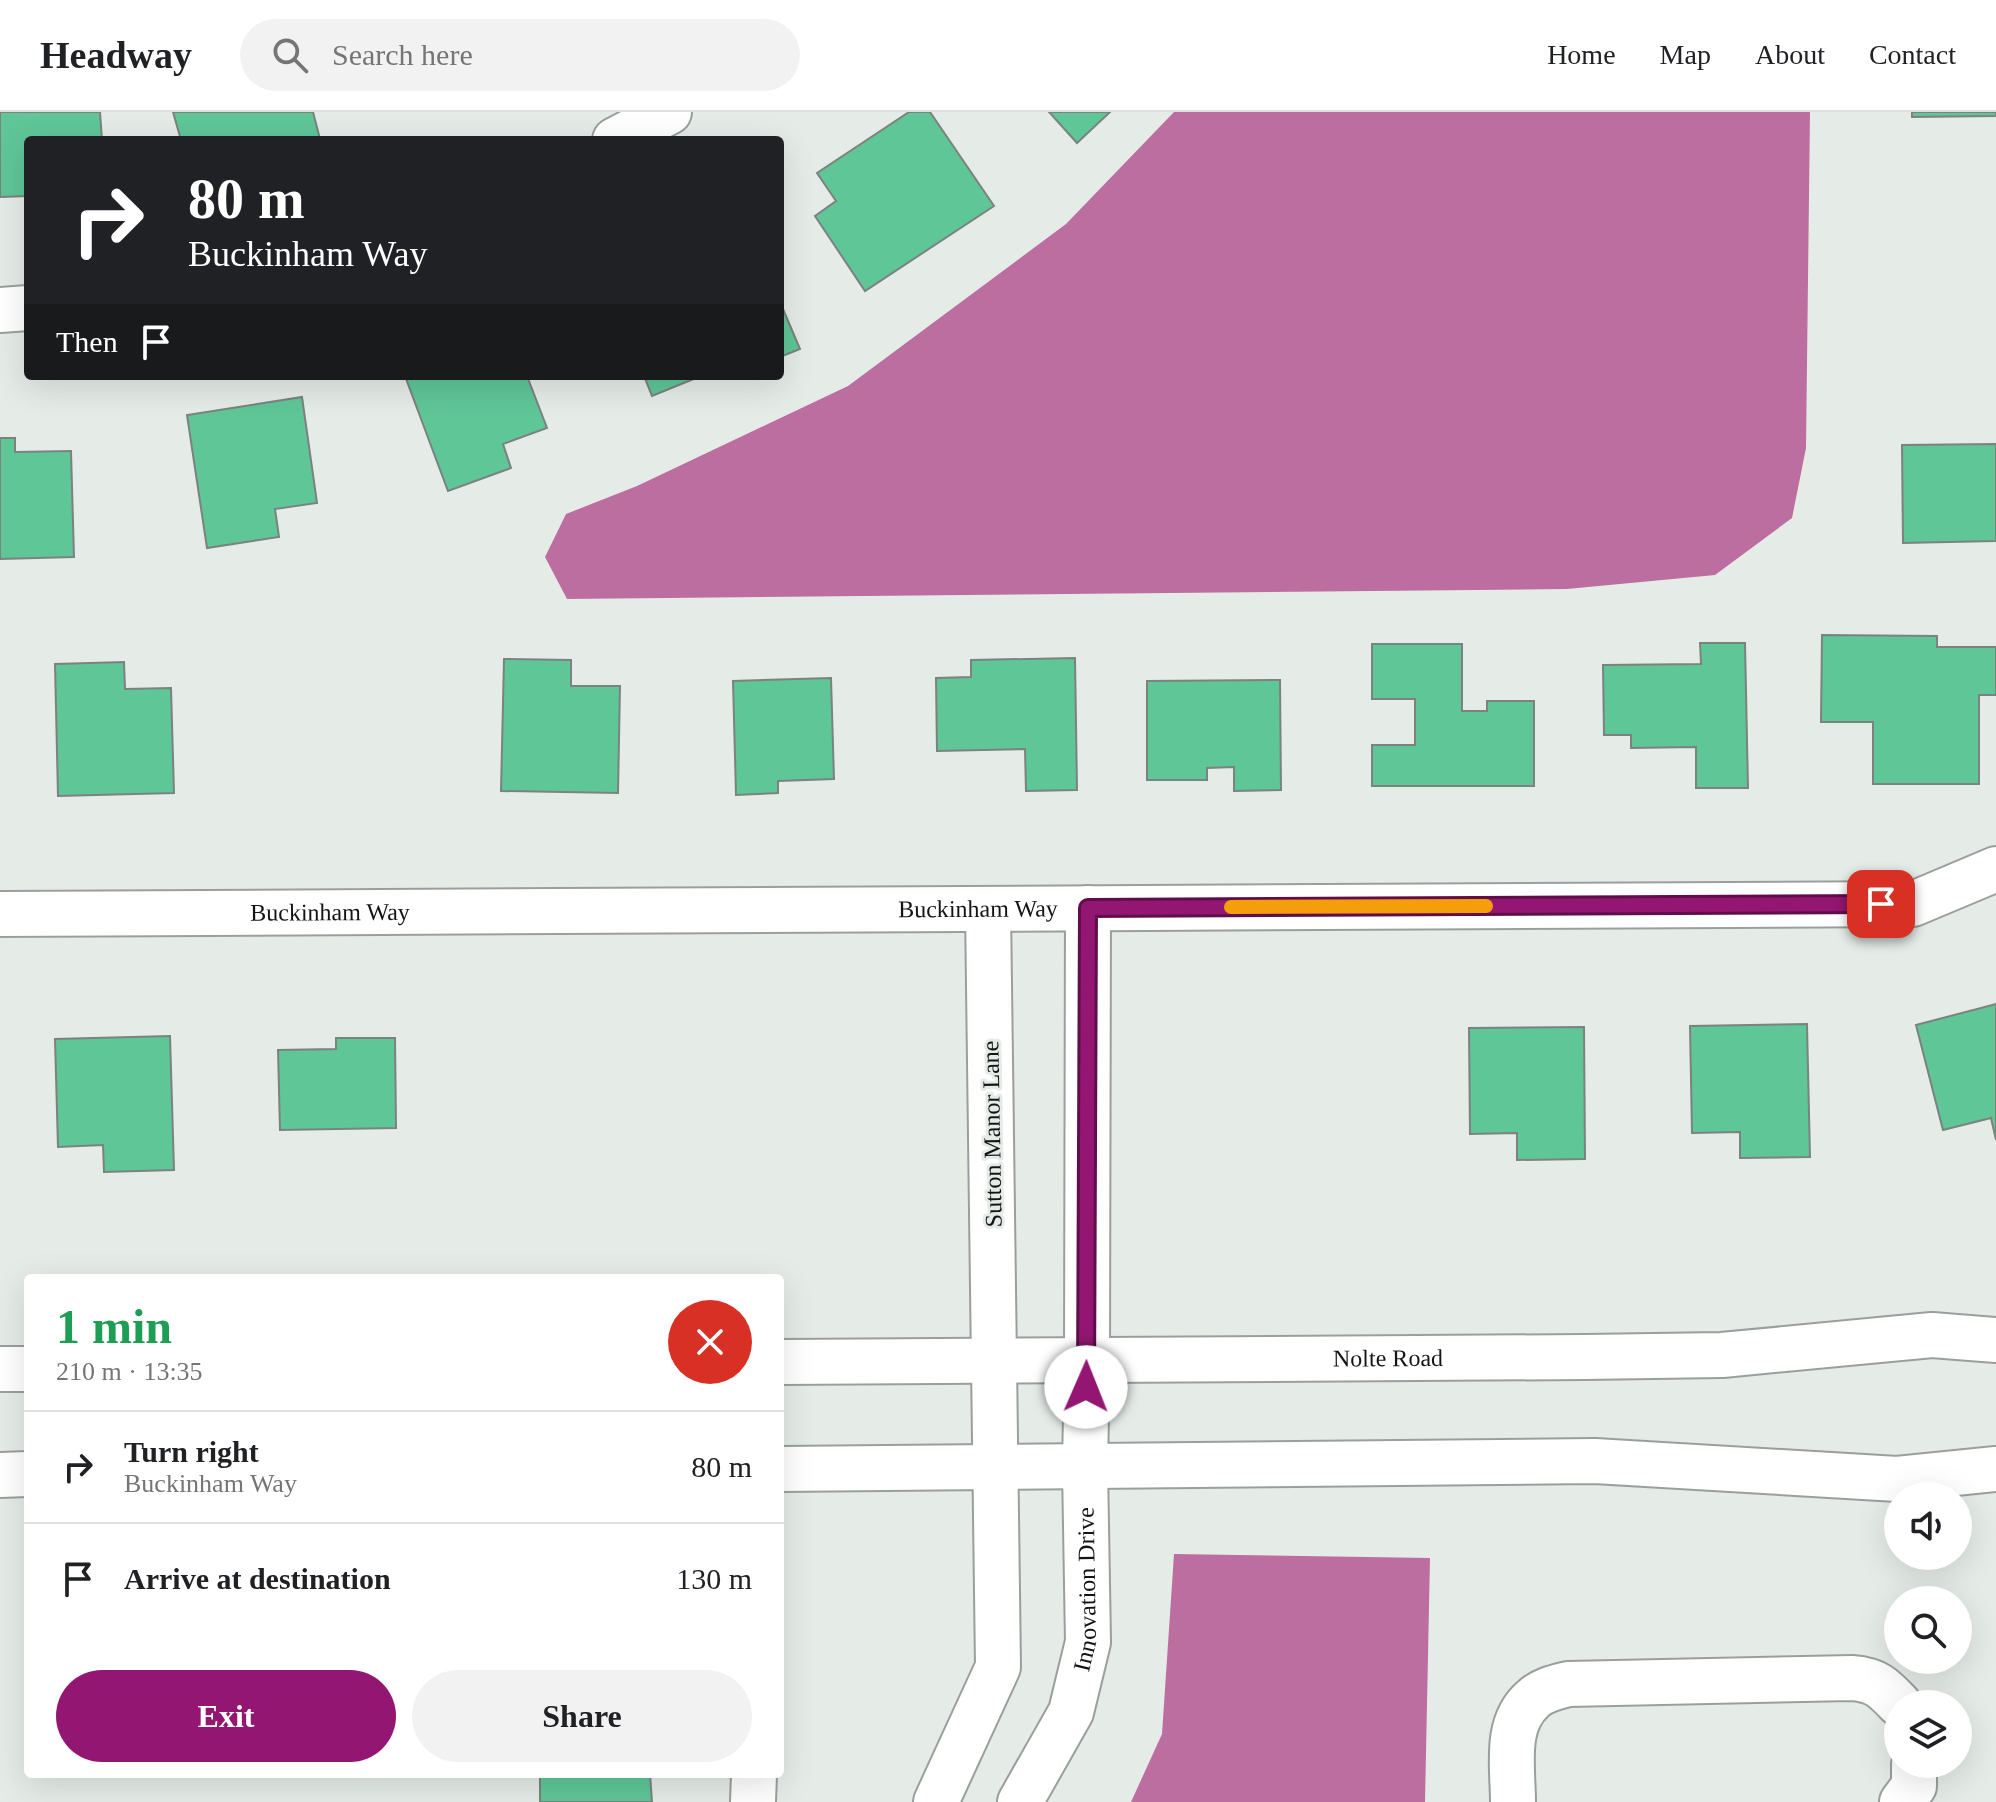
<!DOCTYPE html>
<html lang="en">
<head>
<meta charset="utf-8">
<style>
	:root { --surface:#fff; --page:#f2f2f2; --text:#202124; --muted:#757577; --line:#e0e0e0; --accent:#931672 }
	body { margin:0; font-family:Georgia,serif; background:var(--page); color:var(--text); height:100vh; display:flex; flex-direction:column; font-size:30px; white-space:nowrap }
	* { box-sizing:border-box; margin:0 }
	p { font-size:26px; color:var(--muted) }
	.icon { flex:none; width:44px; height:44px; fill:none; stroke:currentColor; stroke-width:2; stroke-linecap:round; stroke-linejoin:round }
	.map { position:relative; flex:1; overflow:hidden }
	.sheet { position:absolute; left:24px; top:1162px; width:760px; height:504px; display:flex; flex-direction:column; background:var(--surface); border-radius:8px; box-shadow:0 8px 32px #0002 }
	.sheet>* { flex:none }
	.hud { position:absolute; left:24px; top:24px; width:760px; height:244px; border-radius:8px; box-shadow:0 8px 32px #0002; background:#202124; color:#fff; overflow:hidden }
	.buttons { position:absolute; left:1884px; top:1370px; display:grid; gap:16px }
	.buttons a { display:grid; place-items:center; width:88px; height:88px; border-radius:50%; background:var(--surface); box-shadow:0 8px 32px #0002; font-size:40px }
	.pin { position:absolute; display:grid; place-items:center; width:68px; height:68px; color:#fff; margin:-34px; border-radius:16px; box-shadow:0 4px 12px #0006 }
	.me { position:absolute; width:88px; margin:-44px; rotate:1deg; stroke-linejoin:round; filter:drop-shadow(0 0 6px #0008) }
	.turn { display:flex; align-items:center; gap:28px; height:168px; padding:0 32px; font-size:36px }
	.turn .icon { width:104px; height:104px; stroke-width:2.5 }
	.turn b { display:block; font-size:56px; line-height:68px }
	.then { display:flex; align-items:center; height:76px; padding:0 32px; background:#0003; gap:16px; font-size:30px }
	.round { display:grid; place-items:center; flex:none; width:84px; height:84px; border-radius:42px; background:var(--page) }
	.headline { display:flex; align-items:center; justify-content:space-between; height:136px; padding:0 32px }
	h1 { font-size:48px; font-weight:600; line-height:60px; color:#1e9e55 }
	.action { display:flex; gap:16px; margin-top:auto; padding:16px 32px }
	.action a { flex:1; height:92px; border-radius:48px; background:var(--accent); color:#fff; font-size:32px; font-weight:600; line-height:92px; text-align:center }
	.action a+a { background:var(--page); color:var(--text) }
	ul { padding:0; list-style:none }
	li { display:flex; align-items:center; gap:24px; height:112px; padding:0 32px; border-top:2px solid var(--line) }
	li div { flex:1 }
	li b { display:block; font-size:30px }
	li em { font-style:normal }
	header { display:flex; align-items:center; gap:48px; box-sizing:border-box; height:112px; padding:0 40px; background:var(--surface); border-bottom:2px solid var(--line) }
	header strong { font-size:38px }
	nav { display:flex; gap:44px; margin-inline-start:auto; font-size:28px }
	.search { width:560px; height:72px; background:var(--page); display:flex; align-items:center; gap:20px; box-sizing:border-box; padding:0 28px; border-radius:44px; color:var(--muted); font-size:30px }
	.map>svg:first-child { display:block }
	.water { fill:#bd6ea0 }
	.building { fill:#5fc698; stroke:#7c827e; stroke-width:2 }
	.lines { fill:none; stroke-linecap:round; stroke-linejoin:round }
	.minor-casing { stroke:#99a09c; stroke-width:48 }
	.minor { stroke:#fff; stroke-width:44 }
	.route-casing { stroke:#600e4a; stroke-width:20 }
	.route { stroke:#931672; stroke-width:14 }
	.slow { stroke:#f59e0b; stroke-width:14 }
	.labels { text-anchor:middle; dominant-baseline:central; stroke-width:6; stroke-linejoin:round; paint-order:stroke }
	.street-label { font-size:24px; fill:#131514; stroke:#e5ece8 }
</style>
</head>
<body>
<header>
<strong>Headway</strong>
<div class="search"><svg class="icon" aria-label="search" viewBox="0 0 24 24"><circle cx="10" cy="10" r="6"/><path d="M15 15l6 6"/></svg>Search here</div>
<nav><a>Home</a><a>Map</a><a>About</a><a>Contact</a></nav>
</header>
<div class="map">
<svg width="1996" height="1690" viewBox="0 0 1996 1690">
	<rect width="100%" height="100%" fill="#e5ece8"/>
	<path class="water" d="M1174 0H1810L1806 336 1792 406 1715 463 1567 477 567 487 545 445 566 402 637 374 848 274 1066 112Z
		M1174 1442 1430 1446 1425 1690H1131L1162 1622Z"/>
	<path class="building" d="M0 0H100L102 28H28V84L0 85Z
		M173 0H313L320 27 181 28Z
		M909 0H930L994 94 865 179 815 104 836 89 817 61Z
		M1049 0H1110L1077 31Z
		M1912 0H1996V4L1912 5Z
		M780 190 800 237 780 245Z
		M405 264H527L547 316 503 332 511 356 448 379Z
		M644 264H701L652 284Z
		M302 285 317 391 275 397 279 425 207 436 187 303Z
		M0 326H15V340L71 339 74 445 0 447Z
		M1996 332V429L1903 431 1902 333Z
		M1822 523 1937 524V535H1996V583H1979V672H1873V610H1821Z
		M1700 531H1745L1748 676H1696V635L1631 636V623H1604L1603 553 1701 552Z
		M1372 532H1462V599H1487V589H1534V674H1372V633H1415V587H1372Z
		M1075 546 1077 678 1026 679 1025 637 937 639 936 566 971 565V548Z
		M504 547 571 548V574H620L618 681 501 679Z
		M124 550 125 577 171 576 174 681 58 684 55 552Z
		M831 566 834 667 778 669V681L736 683 733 569Z
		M1280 568 1281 678 1234 679V655L1207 656V668H1147V569Z
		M1996 892V1028L1991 1006 1943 1018 1916 913Z
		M1807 912 1810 1045 1740 1046V1020L1692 1021 1690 914Z
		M1584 915 1585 1047 1517 1048V1021L1470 1022 1469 916Z
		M170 924 174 1058 104 1060 103 1033 58 1035 55 927Z
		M336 926H395L396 1016 280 1018 278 938 336 937Z
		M540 1662H650L652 1690H540Z"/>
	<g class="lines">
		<g class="minor-casing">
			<g id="minor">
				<path d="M615 28 669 0"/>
				<path d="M0 198 28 196"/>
				<path id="s1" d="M0 802 1913 792 1996 757"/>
				<path id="s2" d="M780 1250 1585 1245 1722 1243 1932 1223 1996 1228"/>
				<path d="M0 1257H28"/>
				<path d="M780 1357 1595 1349 1897 1367 1996 1357"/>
				<path d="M0 1363 28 1362"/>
				<path d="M753 1690 754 1662"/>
				<path d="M936 1690 998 1555 988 797"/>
				<path id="s3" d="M1020 1690 1071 1600 1088 1530 1085 1355 1087 1249 1088 796"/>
				<path d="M1513 1690C1513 1655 1504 1612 1533 1587 1542 1578 1556 1575 1568 1572L1852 1566C1876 1568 1883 1575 1899 1592"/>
				<path d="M1902 1690 1914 1674V1652"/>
			</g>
		</g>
		<use href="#minor" class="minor"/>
	</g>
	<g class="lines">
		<g class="route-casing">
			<path id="route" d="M1086 1275 1088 796 1881 792"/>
		</g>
		<use href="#route" class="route"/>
		<path class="slow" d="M1231 795 1486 794"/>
	</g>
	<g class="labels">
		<g class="street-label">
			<text stroke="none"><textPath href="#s1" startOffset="978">Buckinham Way</textPath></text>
			<text stroke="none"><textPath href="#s1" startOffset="330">Buckinham Way</textPath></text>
			<text transform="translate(992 1022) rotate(-91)">Sutton Manor Lane</text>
			<text stroke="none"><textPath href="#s2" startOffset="608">Nolte Road</textPath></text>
			<text stroke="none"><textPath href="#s3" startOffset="228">Innovation Drive</textPath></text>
		</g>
	</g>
</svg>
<div class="buttons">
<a><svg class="icon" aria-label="sound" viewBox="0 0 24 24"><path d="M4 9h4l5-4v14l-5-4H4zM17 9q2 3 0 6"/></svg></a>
<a><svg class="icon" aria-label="search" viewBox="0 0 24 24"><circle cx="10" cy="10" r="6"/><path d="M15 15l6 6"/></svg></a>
<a><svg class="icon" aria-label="layers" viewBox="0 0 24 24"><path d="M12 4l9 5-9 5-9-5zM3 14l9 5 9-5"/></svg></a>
</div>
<div class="pin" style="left:1881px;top:792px;background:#d93025"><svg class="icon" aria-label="arrive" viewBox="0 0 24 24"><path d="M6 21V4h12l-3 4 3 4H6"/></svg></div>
<svg class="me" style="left:1086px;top:1275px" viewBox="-20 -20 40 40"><circle r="19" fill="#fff"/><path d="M0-13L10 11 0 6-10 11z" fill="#931672"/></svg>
<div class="hud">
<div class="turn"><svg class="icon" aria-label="right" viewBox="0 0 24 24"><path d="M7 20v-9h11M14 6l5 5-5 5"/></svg><div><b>80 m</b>Buckinham Way</div></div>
<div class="then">Then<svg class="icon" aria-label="arrive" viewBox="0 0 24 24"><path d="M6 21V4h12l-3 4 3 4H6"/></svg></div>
</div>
<section class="sheet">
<div class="headline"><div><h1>1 min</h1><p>210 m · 13:35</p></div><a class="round" style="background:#d93025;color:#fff"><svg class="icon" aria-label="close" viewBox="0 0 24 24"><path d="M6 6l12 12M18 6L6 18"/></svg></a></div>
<ul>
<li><svg class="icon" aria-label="right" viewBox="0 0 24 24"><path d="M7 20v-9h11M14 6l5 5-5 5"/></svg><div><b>Turn right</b><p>Buckinham Way</p></div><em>80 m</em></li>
<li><svg class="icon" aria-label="arrive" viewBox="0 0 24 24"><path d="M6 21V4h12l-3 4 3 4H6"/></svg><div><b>Arrive at destination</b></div><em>130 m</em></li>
</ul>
<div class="action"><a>Exit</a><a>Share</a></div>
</section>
</div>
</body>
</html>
